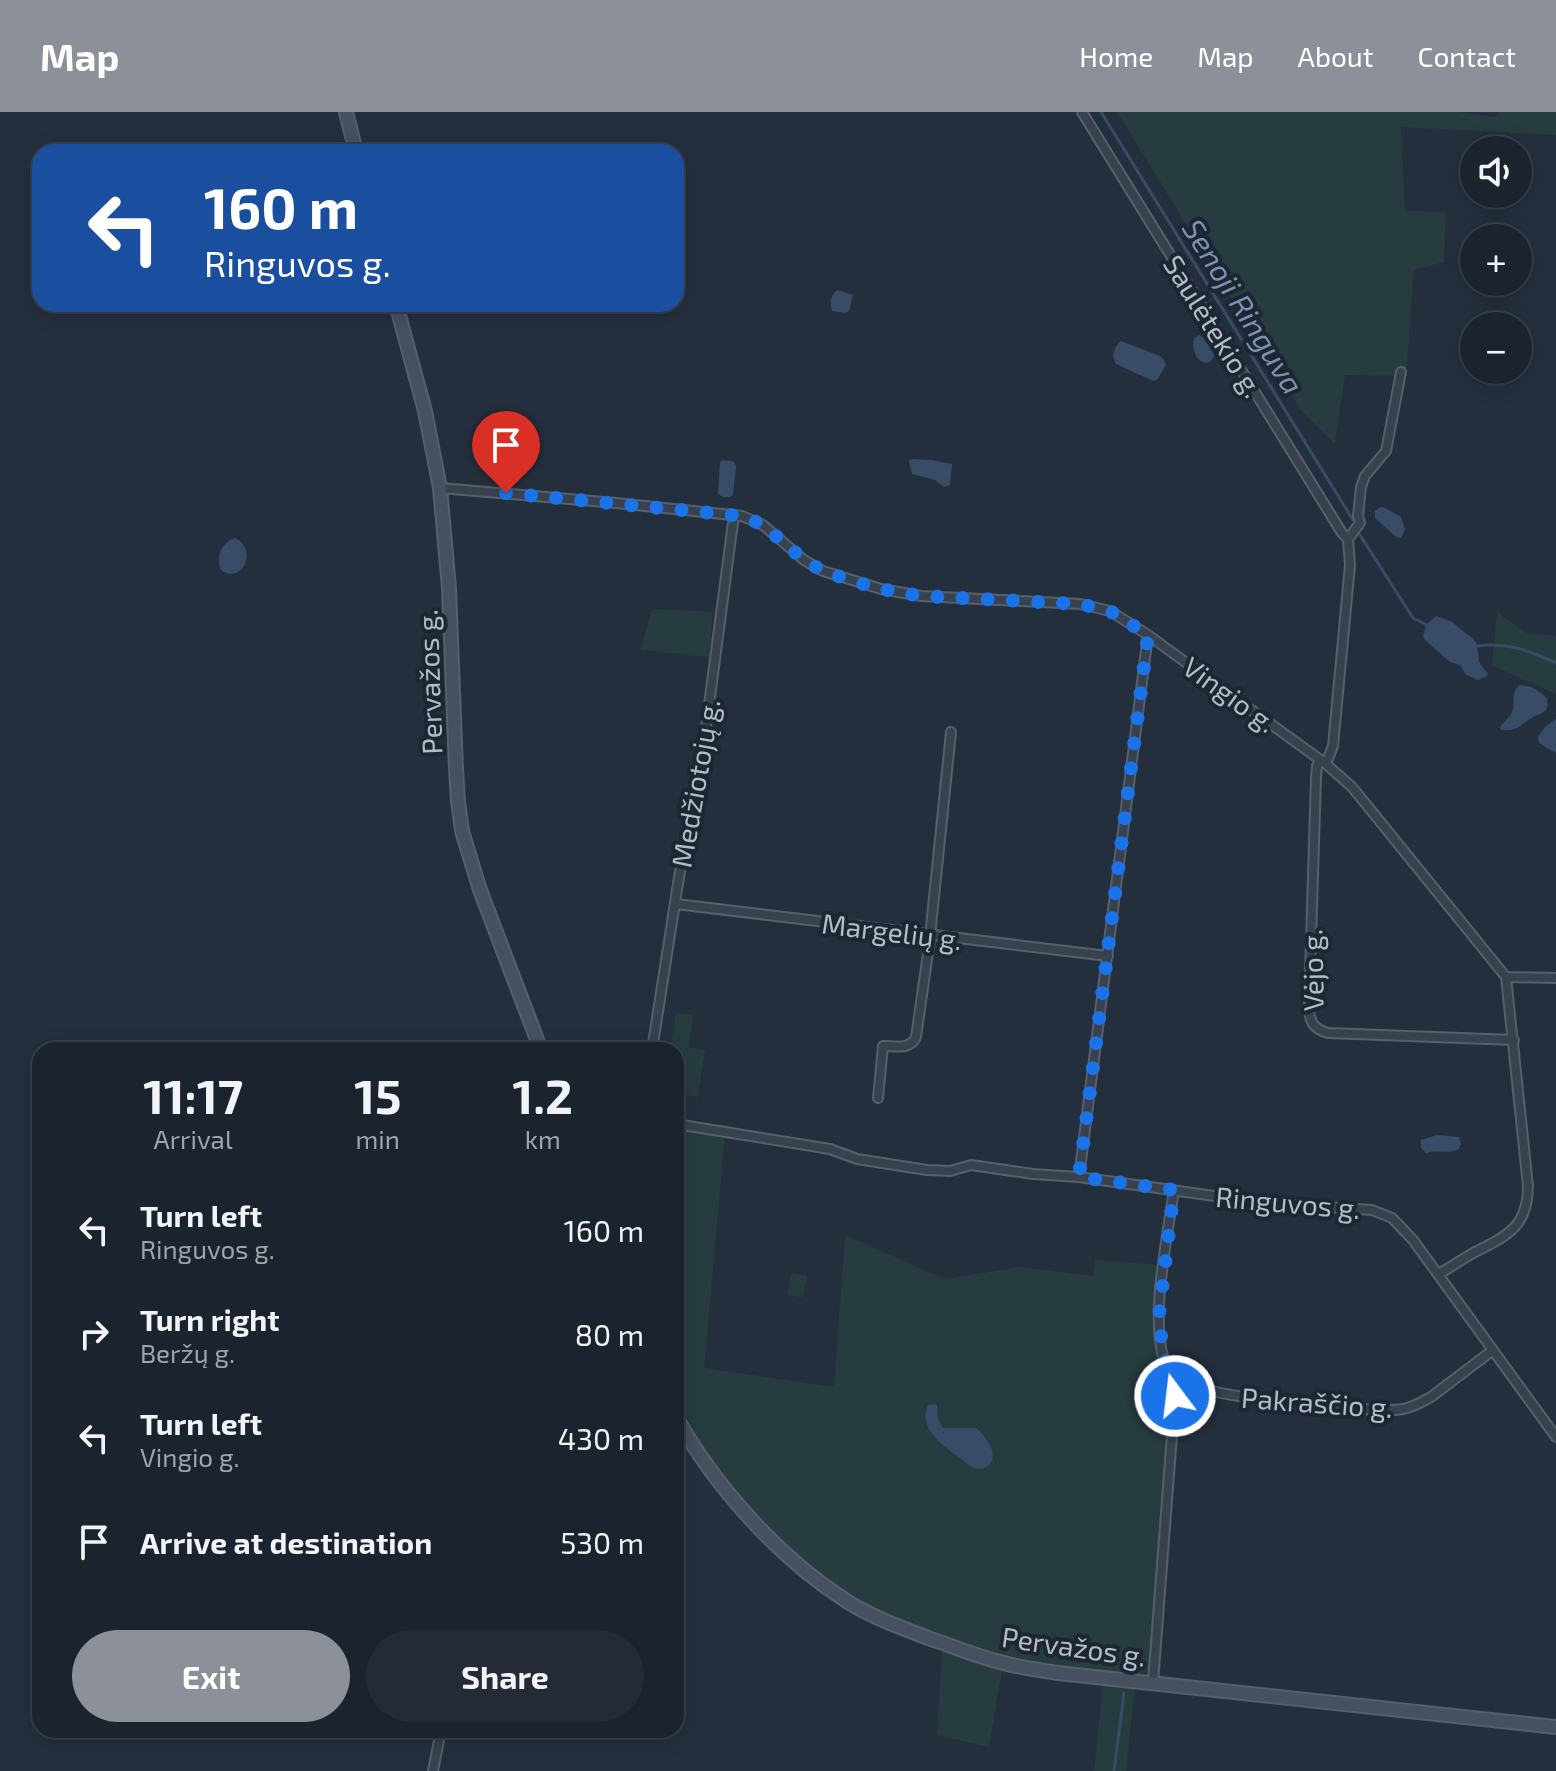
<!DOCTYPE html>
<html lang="en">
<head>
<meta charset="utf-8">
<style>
	:root { --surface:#1b232e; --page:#242b36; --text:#f1f3f6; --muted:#a0a4aa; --line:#39404a; --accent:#8c9099 }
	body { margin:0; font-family:"Exo 2",sans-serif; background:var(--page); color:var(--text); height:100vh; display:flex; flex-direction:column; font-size:30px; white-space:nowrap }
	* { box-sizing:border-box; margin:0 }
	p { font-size:26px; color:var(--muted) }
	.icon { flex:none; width:44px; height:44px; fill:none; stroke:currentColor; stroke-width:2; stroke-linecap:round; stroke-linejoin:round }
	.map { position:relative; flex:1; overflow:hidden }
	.drawer { position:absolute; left:32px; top:930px; width:652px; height:696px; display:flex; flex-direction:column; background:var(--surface); border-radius:24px; box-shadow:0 4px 20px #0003,0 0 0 2px var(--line) }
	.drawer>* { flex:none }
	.banner { position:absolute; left:32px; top:32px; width:652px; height:168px; border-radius:24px; box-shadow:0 4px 20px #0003,0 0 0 2px var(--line); background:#1a4fa0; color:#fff; overflow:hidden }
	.fabs { position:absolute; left:1460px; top:24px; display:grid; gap:16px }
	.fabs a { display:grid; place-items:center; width:72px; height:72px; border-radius:50%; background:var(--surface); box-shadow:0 4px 20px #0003,0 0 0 2px var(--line); font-size:40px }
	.pin { position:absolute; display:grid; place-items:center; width:68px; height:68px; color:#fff; margin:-82px -34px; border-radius:50% 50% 50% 0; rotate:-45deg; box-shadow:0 0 8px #0007 }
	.pin .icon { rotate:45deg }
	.me { position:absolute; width:88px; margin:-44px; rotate:345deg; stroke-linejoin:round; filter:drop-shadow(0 0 6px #0008) }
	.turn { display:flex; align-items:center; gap:28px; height:168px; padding:0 40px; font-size:36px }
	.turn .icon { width:104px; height:104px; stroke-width:2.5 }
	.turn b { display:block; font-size:56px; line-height:68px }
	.eta { display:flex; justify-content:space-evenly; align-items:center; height:136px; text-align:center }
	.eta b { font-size:48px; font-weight:700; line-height:56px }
	.cta { display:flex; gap:16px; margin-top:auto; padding:16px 40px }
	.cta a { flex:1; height:92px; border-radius:48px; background:var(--accent); color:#fff; font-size:32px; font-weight:700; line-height:92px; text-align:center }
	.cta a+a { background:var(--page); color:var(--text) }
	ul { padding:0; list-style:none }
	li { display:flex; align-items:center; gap:24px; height:104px; padding:0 40px }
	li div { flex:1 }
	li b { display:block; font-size:30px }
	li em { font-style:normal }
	header { display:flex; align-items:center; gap:48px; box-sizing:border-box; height:112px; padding:0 40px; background:var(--accent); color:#fff }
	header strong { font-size:38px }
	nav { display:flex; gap:44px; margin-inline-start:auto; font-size:28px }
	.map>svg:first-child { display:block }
	.green { fill:#263c3f; fill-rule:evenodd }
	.water { fill:#394c67 }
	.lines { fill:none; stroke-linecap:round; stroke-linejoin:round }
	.stream { stroke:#394c67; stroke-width:3 }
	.street-casing { stroke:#565f6c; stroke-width:12 }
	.secondary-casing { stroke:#565f6c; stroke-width:16 }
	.street { stroke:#38414e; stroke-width:8 }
	.secondary { stroke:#465061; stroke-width:12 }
	.route { stroke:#1a73e8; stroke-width:14; stroke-dasharray:0 25.2 }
	.labels { text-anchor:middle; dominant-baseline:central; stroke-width:8; stroke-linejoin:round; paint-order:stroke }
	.street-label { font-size:28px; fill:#b4bcc9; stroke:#1d2633 }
	.water-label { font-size:30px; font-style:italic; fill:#7c92b1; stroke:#1d2633 }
</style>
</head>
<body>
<header>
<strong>Map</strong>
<nav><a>Home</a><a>Map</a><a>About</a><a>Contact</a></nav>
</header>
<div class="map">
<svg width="1556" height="1659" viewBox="0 0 1556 1659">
	<rect width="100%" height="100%" fill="#242f3e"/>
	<path class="green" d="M1117 0H1458L1496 5 1499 0H1556V23L1401 15 1405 99 1446 100 1444 150 1414 158 1406 264 1345 263 1335 332 1300 297Z
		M652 497 713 500 709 545 641 538Z
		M1497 500 1527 521 1556 524V582L1492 553Z
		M676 901 693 903 689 935 705 938 698 985 676 982V938H666L667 933H671Z
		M676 1016 725 1023 704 1256 834 1275 845 1123 944 1167 1021 1155 1093 1164 1095 1148 1160 1153 1155 1209 1167 1276 1168 1307 1148 1558 1142 1563 1135 1565 1047 1557 1006 1548 892 1508 857 1490 821 1466 789 1439 709 1353 676 1295ZM928 1293 937 1294C938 1302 937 1310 943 1316H976L971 1355 934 1325 925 1300Z
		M791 1161 807 1164 803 1186 788 1183Z
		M942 1536 1002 1558 989 1635 937 1623Z
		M1103 1573 1135 1575 1126 1659H1094Z"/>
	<path class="water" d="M838 178 853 183 849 199 845 201 832 199C830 192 830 182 838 178Z
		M1199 223 1209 230 1214 244 1212 248 1207 251C1195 250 1192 237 1194 226Z
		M1121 229 1160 244 1164 248 1166 253 1157 268 1153 269 1116 252C1111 244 1114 235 1121 229Z
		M913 347 932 348 952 352 950 373 944 375 935 368 912 362 909 348Z
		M722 348 733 349 736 354 733 383 730 385H723L718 382 720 350Z
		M1380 395 1385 396 1401 405 1405 417 1401 426 1396 425 1375 406V399Z
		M235 426C259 437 242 474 221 458 215 445 222 430 235 426Z
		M1436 504 1452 510 1472 526 1477 532 1479 550 1488 562 1487 564 1478 568 1466 563 1460 553 1450 550 1425 528 1423 524 1426 513Z
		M1519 573C1530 573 1538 578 1547 586 1547 591 1549 594 1545 599 1542 602 1536 603 1533 605 1520 613 1518 620 1501 618L1500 616C1503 609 1510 606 1512 600 1516 589 1510 584 1519 573Z
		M1556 607V641L1539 631 1538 625 1545 615Z
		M1437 1023 1459 1025 1461 1032 1459 1037C1447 1043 1438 1037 1426 1041L1421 1036V1028Z
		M935 1292 937 1294 938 1307 943 1316H976C985 1323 1000 1343 989 1353 985 1356 982 1357 977 1357 971 1356 966 1350 961 1347 945 1335 916 1316 928 1293Z"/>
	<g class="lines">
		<path class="stream" d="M1101 0 1353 408
			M1360 423 1413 506 1429 514
			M1476 534C1507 530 1528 538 1556 551
			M1114 1659 1124 1581"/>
		<g class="street-casing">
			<path id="street" d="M1082 0 1342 421 1348 427
				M440 376 616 391 742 404 763 413 804 448 823 459 881 477 921 484 1080 492 1110 499 1148 523 1326 652 1352 675 1506 865 1528 1074C1528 1113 1509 1123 1477 1139 1464 1146 1452 1154 1439 1162
				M1348 427 1360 411 1358 404 1361 375 1365 364 1386 339 1401 260
				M1320 648 1317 654 1316 665 1309 894C1309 909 1313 917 1328 921L1514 928
				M1326 652 1333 634 1350 453 1348 427
				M676 792 1108 844
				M1506 865 1556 866
				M652 938 679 765 702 646 734 403
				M878 986 883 934C896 934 910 938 916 925L929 834 951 620
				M676 1012 830 1037 857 1047 927 1058 950 1059 971 1053 978 1054 1033 1062 1079 1065 1264 1091 1372 1098 1392 1106 1413 1128 1556 1325
				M1079 1065 1148 523
				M1174 1078C1168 1122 1146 1221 1169 1259 1174 1267 1182 1271 1189 1275 1242 1286 1294 1293 1348 1296 1366 1297 1385 1300 1403 1297 1414 1295 1422 1290 1431 1285L1493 1238
				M1153 1570 1175 1284 1169 1260
				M433 1659 441 1618"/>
		</g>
		<g class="secondary-casing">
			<path id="secondary" d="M346 0 356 40
				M396 192 425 299 440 376 449 476 456 657 458 689 462 719 480 778 541 938
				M676 1305C715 1374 778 1445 845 1488 871 1505 900 1515 928 1526 953 1534 978 1545 1004 1551 1021 1556 1040 1558 1058 1561L1556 1615"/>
		</g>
		<use href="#street" class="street"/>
		<use href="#secondary" class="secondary"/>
	</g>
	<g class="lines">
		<path class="route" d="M506 381 742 404 763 413 804 448 823 459 846 467 881 477 921 484 1080 492 1110 499 1148 523 1079 1065 1174 1078 1159 1203 1162 1234 1175 1284"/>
	</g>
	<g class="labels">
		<g class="street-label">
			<text transform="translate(1214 214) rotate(58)">Saulėtekio g.</text>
			<text transform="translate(429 570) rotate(-92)">Pervažos g.</text>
			<text transform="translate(1230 582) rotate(36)">Vingio g.</text>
			<text transform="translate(695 671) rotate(-80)">Medžiotojų g.</text>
			<text transform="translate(892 819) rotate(7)">Margelių g.</text>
			<text transform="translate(1312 858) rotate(-91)">Vėjo g.</text>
			<text transform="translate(1288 1090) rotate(5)">Ringuvos g.</text>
			<text transform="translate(1317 1290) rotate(4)">Pakraščio g.</text>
			<text transform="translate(1074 1534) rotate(8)">Pervažos g.</text>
		</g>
		<g class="water-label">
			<text transform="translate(1244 194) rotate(58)">Senoji Ringuva</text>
		</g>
	</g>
</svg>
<div class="fabs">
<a><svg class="icon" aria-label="sound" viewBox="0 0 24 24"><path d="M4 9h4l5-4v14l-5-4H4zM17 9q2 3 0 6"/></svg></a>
<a>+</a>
<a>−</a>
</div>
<div class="pin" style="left:506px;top:381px;background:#d93025"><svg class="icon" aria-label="arrive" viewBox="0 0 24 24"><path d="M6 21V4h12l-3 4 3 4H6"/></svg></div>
<svg class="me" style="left:1175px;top:1284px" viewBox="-20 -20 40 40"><circle r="17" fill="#1a73e8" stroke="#fff" stroke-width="3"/><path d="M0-11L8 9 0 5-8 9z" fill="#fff"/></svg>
<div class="banner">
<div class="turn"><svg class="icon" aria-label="left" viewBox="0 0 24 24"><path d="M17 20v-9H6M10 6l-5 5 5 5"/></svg><div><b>160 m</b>Ringuvos g.</div></div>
</div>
<section class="drawer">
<div class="eta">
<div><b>11:17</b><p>Arrival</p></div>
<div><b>15</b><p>min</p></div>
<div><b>1.2</b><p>km</p></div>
</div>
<ul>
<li><svg class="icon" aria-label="left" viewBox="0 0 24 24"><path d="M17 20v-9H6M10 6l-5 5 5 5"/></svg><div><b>Turn left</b><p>Ringuvos g.</p></div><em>160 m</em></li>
<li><svg class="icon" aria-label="right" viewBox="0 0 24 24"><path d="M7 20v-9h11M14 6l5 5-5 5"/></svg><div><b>Turn right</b><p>Beržų g.</p></div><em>80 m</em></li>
<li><svg class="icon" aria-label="left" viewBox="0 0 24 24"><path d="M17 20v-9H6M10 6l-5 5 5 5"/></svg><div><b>Turn left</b><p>Vingio g.</p></div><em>430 m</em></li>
<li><svg class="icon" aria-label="arrive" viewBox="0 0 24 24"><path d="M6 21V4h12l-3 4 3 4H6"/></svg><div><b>Arrive at destination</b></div><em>530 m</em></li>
</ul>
<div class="cta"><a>Exit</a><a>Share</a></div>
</section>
</div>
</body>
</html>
